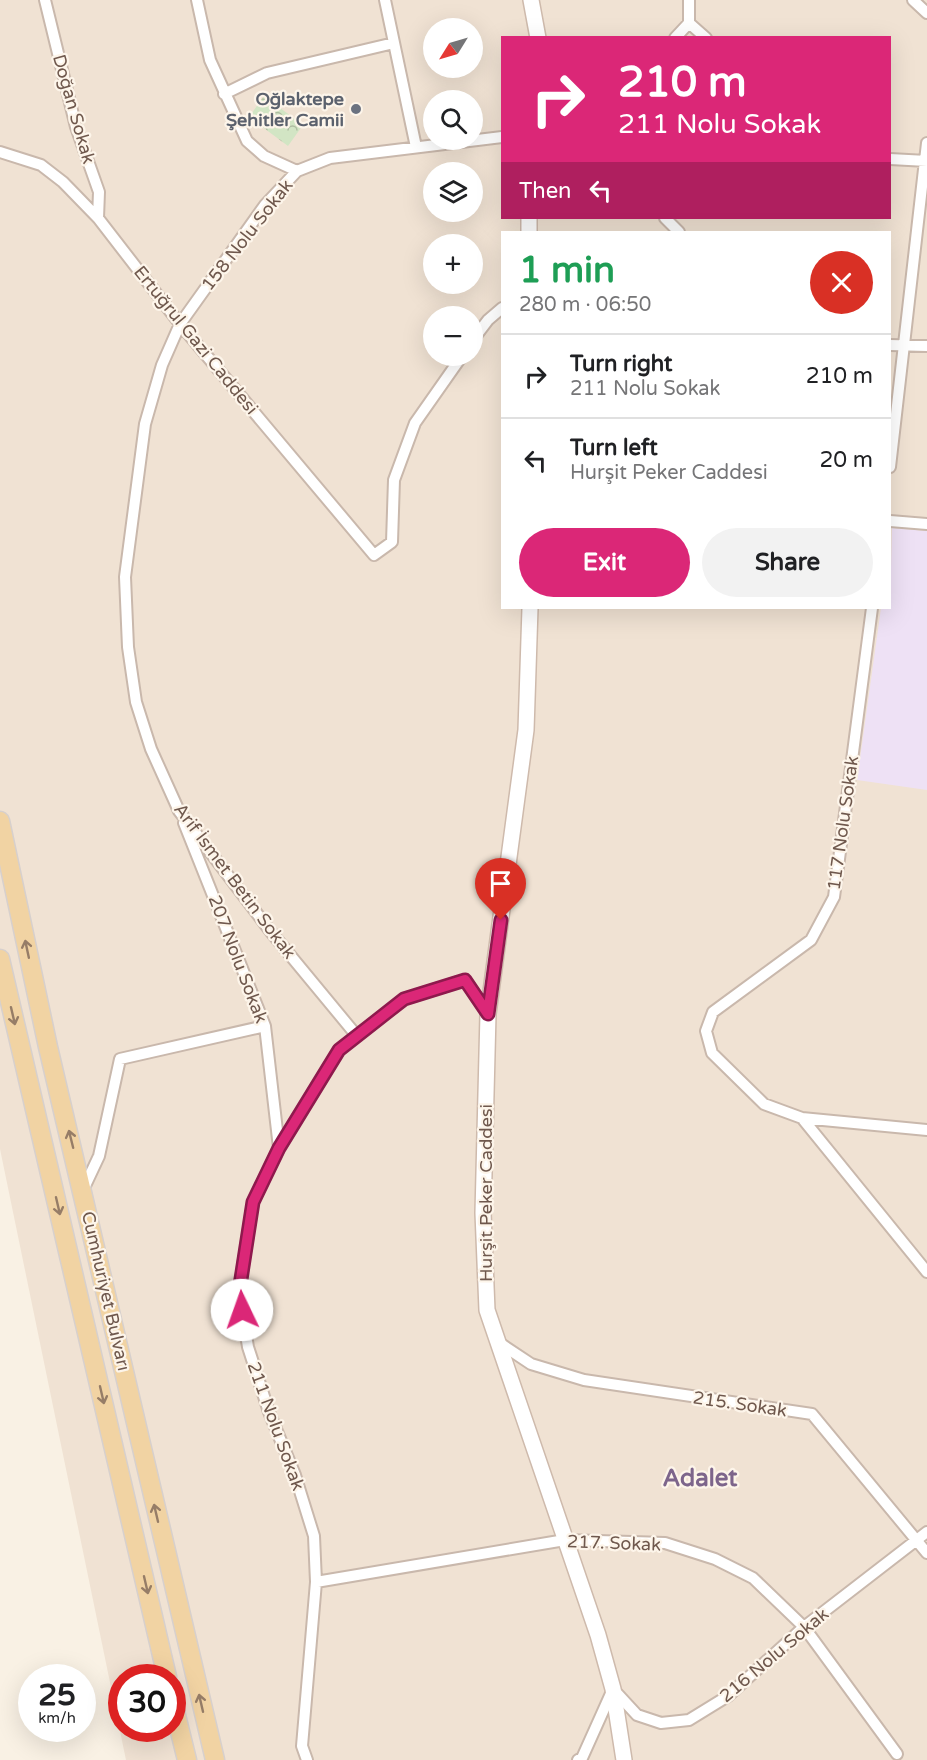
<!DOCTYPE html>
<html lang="en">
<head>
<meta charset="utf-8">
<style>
	:root { --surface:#fff; --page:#f2f2f2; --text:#202124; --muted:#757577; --line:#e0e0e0; --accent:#db2777 }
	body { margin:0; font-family:"Varela Round",sans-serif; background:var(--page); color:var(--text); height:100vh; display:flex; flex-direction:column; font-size:22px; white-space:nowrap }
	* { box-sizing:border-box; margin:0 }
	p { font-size:20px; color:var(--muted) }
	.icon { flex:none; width:33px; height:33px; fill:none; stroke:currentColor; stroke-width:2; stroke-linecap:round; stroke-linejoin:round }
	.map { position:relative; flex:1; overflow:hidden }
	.panel { position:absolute; left:501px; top:231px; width:390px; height:378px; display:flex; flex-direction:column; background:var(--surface); border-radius:0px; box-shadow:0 6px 24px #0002 }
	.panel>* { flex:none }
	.guide { position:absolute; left:501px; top:36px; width:390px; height:183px; border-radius:0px; box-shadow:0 6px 24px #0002; background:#db2777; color:#fff; overflow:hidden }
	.needle { width:39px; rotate:233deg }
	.controls { position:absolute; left:423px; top:18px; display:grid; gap:12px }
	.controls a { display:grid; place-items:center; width:60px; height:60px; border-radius:50%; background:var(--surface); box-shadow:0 6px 24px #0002; font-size:30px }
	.speed { position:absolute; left:18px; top:1664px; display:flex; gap:12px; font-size:30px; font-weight:700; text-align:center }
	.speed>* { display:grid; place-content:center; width:78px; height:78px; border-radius:50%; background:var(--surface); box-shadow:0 6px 24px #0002; line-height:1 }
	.speed small { font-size:15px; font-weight:400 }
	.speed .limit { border:9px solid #d22; background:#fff; color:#111 }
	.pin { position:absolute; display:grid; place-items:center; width:51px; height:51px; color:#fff; margin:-62px -26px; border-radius:50% 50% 50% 0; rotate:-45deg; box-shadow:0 0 6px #0007 }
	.pin .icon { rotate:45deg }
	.me { position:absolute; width:66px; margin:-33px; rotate:357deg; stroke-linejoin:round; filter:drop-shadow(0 0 4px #0008) }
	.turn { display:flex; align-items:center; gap:21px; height:126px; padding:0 18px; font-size:27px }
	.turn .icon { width:78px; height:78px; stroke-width:2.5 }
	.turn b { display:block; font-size:42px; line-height:51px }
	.then { display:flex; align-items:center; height:57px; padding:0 18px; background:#0003; gap:12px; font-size:22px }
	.round { display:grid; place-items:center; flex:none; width:63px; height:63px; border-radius:32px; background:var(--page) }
	.summary { display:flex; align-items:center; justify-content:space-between; height:102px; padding:0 18px }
	h1 { font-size:36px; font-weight:700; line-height:45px; color:#1e9e55 }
	.action { display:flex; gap:12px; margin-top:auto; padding:12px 18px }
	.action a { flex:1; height:69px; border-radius:36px; background:var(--accent); color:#fff; font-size:24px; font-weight:700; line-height:69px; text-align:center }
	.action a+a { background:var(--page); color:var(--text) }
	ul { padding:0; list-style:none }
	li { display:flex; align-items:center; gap:18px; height:84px; padding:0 18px; border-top:2px solid var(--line) }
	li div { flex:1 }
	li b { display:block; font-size:22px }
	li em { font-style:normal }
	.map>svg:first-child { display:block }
	.residential { fill:#f0e2d3; fill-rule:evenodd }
	.education { fill:#eee1f5 }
	.park { fill:url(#park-crowns) }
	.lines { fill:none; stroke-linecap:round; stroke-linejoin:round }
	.street-casing { stroke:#c9b8ac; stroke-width:14 }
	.secondary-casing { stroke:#cebaac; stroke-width:18 }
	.primary-casing { stroke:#d7d0cd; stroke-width:21 }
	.street { stroke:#fff; stroke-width:10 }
	.secondary { stroke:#fff; stroke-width:15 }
	.primary { stroke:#f1d3a3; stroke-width:18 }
	.oneway { stroke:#967d67 }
	.route-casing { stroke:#8e194d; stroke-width:15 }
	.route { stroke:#db2777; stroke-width:10 }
	.worship-dot { fill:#6b7280; stroke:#fdf5ea; stroke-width:2 }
	.labels { text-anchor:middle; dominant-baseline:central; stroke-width:4.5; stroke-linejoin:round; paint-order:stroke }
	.worship-label { font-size:18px; font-weight:bold; fill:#5b616d; stroke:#fdf5ea; text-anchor:end }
	.street-label { font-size:18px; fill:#6f584d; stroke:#fdf5ea }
	.district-label { font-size:24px; font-weight:bold; fill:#7d658b; stroke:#fdf5ea }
</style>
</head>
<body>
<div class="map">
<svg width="927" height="1760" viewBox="0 0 927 1760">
	<defs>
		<pattern id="park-crowns" width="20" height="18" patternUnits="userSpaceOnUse" patternTransform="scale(1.5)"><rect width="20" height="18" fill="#d2e5c4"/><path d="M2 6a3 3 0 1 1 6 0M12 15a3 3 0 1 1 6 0" fill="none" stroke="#afbca1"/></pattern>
	</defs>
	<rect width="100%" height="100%" fill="#f9f1e4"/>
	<path class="residential" d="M0 0H927V1760H126L0 1149ZM434 28H472V68H434ZM502 38H890V218H502ZM434 100H472V140H434ZM434 172H472V212H434ZM502 232H890V608H502ZM434 244H472V284H434ZM434 316H472V356H434ZM122 1677H172V1728H122Z"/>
	<path class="education" d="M892 528 927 531V790L857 780 881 608H890Z"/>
	<path class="park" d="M264 96 303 125 288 146 249 117Z"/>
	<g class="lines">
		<g class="street-casing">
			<path id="street" d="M45 0 76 127 99 192 98 218
				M197 0 210 60 247 141 264 156 297 171
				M385 0 416 147
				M913 0 927 13
				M689 23 706 38
				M675 38 689 23V0
				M224 94 267 73 394 43
				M0 152 41 165 63 182 98 218 180 324 374 555 392 542 394 480 415 423 462 356
				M890 159 927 161
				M665 218 679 232
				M472 341 488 320 502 308
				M890 345 927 346
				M890 467 927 143
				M890 521 927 524
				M872 608 834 897 811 940 713 1012 706 1031 712 1053 764 1104 802 1118 927 1130
				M184 823 265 1026 279 1148
				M357 1036 271 932 179 811 151 749 136 702 128 647 125 577 145 424 162 365 180 324 265 205 297 171 330 158 502 137
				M802 1118 927 1272
				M83 1190 99 1156 120 1059 265 1026
				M498 1342 531 1364 584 1380 812 1414 927 1553
				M316 1582 565 1540 665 1543 715 1559 753 1578 804 1627 897 1754
				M307 1760 302 1746 316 1582 314 1536 295 1475 269 1412 248 1347 239 1291 253 1202 279 1148 339 1050 404 999 465 980 488 1014
				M578 1760 582 1758 613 1689 637 1715 661 1723 689 1720 728 1696 804 1627 927 1532"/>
		</g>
		<g class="secondary-casing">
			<path id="secondary" d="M531 0 538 38
				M529 232V218
				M530 608 526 730 488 1014 483 1213 487 1310 598 1635 613 1689 624 1760"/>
		</g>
		<g class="primary-casing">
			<path id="primary" d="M0 821 48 1047 215 1760
				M0 959 167 1677
				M172 1699 187 1760"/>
		</g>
		<use href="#street" class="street"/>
		<use href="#secondary" class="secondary"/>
		<use href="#primary" class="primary"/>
	</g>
	<defs><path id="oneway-shaft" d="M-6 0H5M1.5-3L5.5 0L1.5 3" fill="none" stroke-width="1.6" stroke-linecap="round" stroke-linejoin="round" transform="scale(1.5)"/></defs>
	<g class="oneway">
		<use href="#oneway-shaft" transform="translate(27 949) rotate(-102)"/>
		<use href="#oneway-shaft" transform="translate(13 1016) rotate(77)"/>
		<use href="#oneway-shaft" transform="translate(71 1139) rotate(-104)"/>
		<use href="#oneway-shaft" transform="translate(58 1206) rotate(77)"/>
		<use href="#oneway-shaft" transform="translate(102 1395) rotate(77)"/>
		<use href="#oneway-shaft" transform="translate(156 1513) rotate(-103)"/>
		<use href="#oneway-shaft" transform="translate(146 1585) rotate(77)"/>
		<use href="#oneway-shaft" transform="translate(201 1703) rotate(-103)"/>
	</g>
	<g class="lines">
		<g class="route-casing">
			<path id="route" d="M242 1310 239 1292 253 1202 279 1148 339 1050 404 999 465 980 488 1014 501 920"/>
		</g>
		<use href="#route" class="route"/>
	</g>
	<circle class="worship-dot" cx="356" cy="109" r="6"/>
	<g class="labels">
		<g class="worship-label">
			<text x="344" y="99">Oğlaktepe<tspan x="344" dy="21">Şehitler Camii</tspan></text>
		</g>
		<g class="street-label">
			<text transform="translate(74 109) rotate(74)">Doğan Sokak</text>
			<text transform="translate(247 235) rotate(-52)">158 Nolu Sokak</text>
			<text transform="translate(196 340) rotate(51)">Ertuğrul Gazi Caddesi</text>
			<text transform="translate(843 823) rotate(-82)">117 Nolu Sokak</text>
			<text transform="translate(235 881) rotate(53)">Arif İsmet Betin Sokak</text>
			<text transform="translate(238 959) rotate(69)">207 Nolu Sokak</text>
			<text transform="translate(486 1193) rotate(-90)">Hurşit Peker Caddesi</text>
			<text transform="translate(106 1291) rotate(77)">Cumhuriyet Bulvarı</text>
			<text transform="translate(740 1404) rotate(8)">215. Sokak</text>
			<text transform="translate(276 1426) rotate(70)">211 Nolu Sokak</text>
			<text transform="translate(614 1543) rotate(2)">217. Sokak</text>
			<text transform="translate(774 1655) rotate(-40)">216 Nolu Sokak</text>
		</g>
		<g class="district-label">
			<text x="700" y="1478">Adalet</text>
		</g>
	</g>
</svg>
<div class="controls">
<a><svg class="needle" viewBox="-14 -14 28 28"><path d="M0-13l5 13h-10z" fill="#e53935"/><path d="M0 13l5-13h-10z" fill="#757577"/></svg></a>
<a><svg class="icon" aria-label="search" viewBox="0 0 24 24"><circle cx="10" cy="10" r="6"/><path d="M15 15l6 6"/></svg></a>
<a><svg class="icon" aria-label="layers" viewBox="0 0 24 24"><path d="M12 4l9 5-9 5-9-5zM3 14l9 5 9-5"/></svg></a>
<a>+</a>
<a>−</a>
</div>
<div class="speed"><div>25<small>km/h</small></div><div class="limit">30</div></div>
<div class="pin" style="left:501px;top:920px;background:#d93025"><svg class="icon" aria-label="arrive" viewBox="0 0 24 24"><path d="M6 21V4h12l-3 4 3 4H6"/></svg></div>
<svg class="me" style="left:242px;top:1310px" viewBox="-20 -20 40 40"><circle r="19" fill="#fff"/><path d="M0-13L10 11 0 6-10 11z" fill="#db2777"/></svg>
<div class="guide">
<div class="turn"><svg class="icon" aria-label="right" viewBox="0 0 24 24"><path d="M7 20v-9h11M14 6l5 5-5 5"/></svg><div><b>210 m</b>211 Nolu Sokak</div></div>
<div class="then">Then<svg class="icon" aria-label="left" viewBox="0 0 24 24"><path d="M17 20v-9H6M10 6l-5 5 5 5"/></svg></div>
</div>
<section class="panel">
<div class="summary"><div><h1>1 min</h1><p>280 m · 06:50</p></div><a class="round" style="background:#d93025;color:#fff"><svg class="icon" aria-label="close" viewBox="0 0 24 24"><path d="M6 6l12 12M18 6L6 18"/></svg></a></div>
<ul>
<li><svg class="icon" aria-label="right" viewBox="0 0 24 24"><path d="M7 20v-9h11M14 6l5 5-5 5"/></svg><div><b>Turn right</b><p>211 Nolu Sokak</p></div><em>210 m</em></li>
<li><svg class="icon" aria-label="left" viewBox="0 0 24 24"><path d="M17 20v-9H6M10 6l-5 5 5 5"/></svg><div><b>Turn left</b><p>Hurşit Peker Caddesi</p></div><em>20 m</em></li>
</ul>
<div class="action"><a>Exit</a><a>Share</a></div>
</section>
</div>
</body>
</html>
